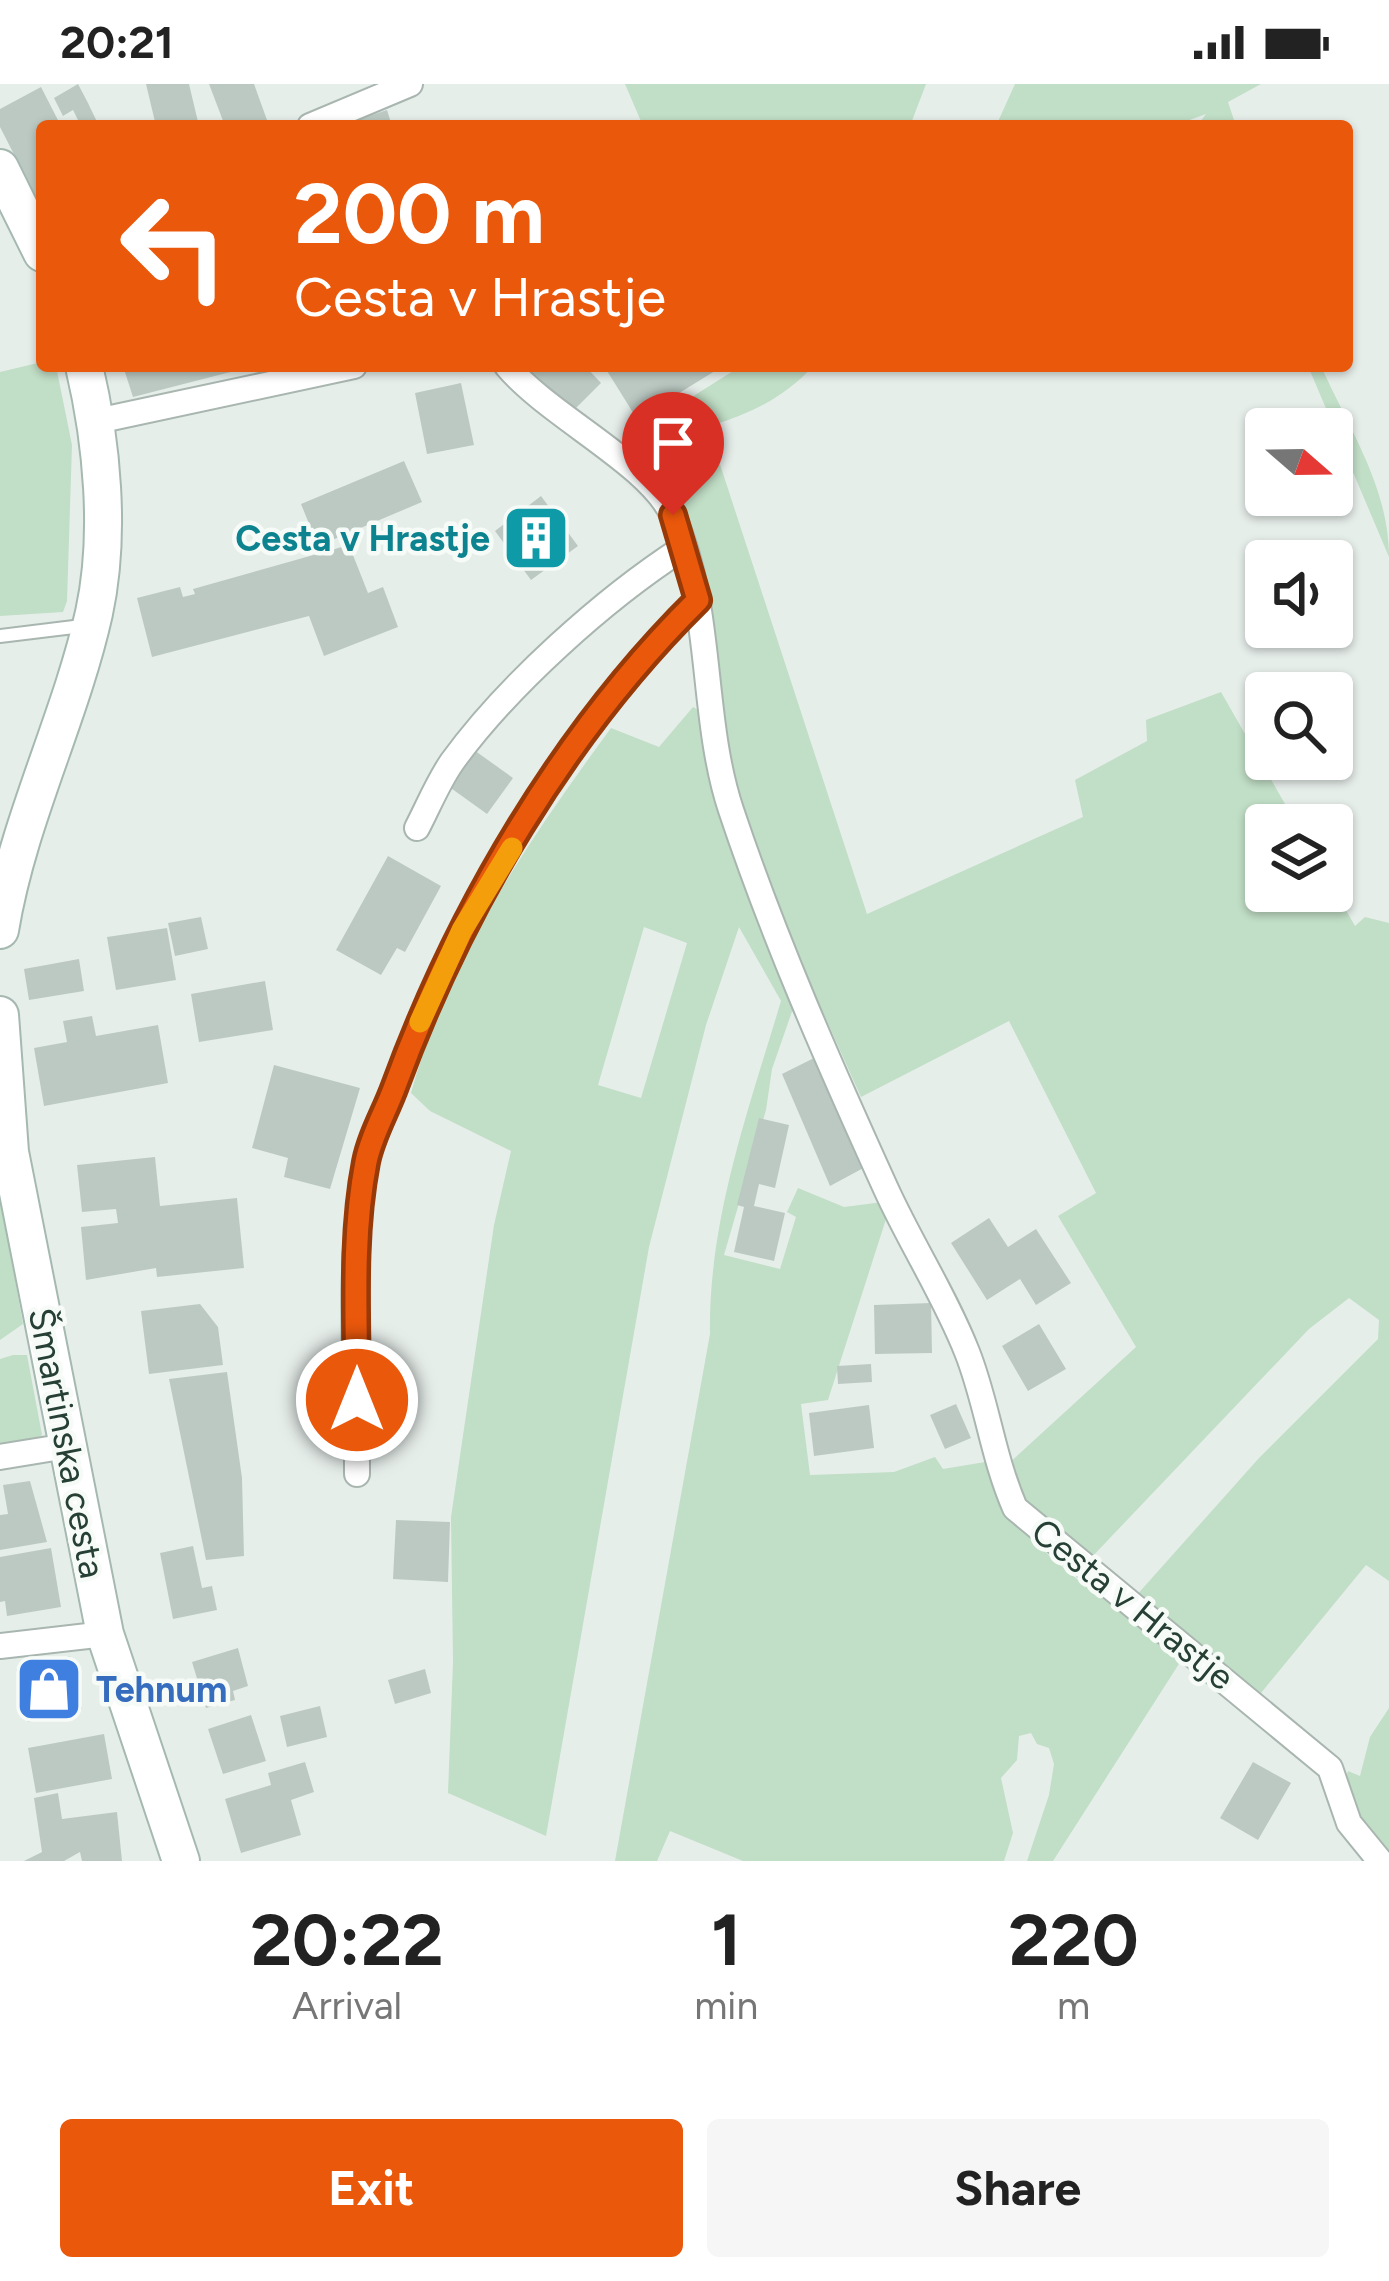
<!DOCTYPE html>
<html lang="en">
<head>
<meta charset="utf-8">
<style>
	:root { --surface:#fff; --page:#f6f6f6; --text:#222; --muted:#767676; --accent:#ea580c }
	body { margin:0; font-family:Figtree,sans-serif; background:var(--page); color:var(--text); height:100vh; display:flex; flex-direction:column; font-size:45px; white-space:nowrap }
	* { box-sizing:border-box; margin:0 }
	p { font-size:39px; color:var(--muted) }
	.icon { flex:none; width:66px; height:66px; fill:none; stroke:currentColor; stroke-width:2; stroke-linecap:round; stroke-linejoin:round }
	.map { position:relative; height:1777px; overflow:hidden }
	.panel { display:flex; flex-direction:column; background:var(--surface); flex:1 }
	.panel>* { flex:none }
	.hud { position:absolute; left:36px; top:36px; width:1317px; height:252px; border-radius:12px; box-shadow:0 3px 9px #0004; background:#ea580c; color:#fff; overflow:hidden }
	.needle { width:78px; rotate:110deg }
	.buttons { position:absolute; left:1245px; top:324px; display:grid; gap:24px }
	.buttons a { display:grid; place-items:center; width:108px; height:108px; border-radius:12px; background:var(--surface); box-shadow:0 3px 9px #0004; font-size:60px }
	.pin { position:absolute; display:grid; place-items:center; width:102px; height:102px; color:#fff; margin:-123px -51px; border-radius:50% 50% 50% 0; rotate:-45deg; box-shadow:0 0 12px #0007 }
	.pin .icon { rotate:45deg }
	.me { position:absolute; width:132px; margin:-66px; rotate:0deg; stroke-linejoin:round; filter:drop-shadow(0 0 9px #0008) }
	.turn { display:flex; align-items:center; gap:42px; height:252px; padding:0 60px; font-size:54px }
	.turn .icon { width:156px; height:156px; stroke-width:2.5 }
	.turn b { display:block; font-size:84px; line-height:102px }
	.eta { display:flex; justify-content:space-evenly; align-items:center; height:204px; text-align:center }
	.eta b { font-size:72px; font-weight:700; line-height:84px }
	.action { display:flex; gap:24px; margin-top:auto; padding:24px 60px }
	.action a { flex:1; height:138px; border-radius:12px; background:var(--accent); color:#fff; font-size:48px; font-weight:700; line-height:138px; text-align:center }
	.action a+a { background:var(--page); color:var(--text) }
	.status { display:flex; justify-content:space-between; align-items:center; height:84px; padding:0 60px; background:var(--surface); direction:ltr }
	.status svg { height:33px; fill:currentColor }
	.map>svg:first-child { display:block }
	.green { fill:#c1dec6; fill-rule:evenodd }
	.building { fill:#bcc9c3 }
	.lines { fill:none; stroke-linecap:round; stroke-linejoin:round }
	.lane-casing { stroke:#a9b6b0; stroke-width:16 }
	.street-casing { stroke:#a9b6b0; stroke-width:28 }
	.secondary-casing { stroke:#a5b9b1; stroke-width:40 }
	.lane { stroke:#fff; stroke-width:12 }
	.street { stroke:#fff; stroke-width:24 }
	.secondary { stroke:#fff; stroke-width:36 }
	.route-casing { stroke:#983908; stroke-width:30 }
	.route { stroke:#ea580c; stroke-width:21 }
	.slow { stroke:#f59e0b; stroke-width:21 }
	.labels { text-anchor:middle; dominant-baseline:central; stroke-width:9; stroke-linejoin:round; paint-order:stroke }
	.culture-label { font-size:36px; font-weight:bold; fill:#0d838f; stroke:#f7fbf8; text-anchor:end }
	.street-label { font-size:36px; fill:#264036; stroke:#f7fbf8 }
	.shop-label { font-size:36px; font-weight:bold; fill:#366cbe; stroke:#f7fbf8; text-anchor:start }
</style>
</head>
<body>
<div class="status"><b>20:21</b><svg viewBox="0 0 49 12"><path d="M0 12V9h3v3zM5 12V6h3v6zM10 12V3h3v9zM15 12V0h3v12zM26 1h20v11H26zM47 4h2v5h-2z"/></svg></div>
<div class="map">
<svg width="1389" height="1777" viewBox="0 0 1389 1777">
	<rect width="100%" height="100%" fill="#e6eeea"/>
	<path class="green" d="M625 0H926L910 42H643Z
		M1015 0H1261L1228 18 1236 42H1197L1206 30 1173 42H996Z
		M42 278 56 282 72 361 67 517 63 528 0 532V288Z
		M741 282H813C774 326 714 345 657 352L646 342Z
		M1308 282H1321C1349 345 1389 403 1389 473Z
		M713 359 867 830 1083 733 1075 696 1147 657 1146 636 1221 608 1297 741H1266V807H1332V802L1355 842 1365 833 1389 839V1497L1366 1481 1261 1609 1135 1513 1259 1374 1378 1255 1379 1236 1349 1214 1309 1245 1089 1476 1022 1416 1006 1382 1136 1263 1058 1132 1096 1109 1009 937 861 1013 758 784 730 677 711 516 693 446 644 378 667 363Z
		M693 623 707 631 796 916 772 985 766 1026 724 1171 780 1185 796 1133 787 1128 798 1104 844 1123 883 1118 887 1132 828 1316 801 1320 810 1391 894 1388 935 1373 943 1385 985 1378C1014 1468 1112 1517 1184 1572L1053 1777H1027L1049 1711 1054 1680 1049 1664 1037 1660 1031 1649 1019 1652 1017 1676 1001 1694 1013 1749 1004 1777H743L670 1747 657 1777H615L710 1250C708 1137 749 1024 781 917L739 843 706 941 649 1163 546 1752 448 1709 453 1578 451 1433 494 1141 511 1067 430 1027 411 1009C449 872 528 757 611 644L659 663ZM644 843 687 859 641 1014 598 1001Z
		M0 1112 23 1240 0 1256Z
		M13 1271H27L42 1351 29 1360 0 1364V1275Z
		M1389 1624V1775L1364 1742 1346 1693 1348 1687 1360 1692 1370 1653Z"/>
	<path class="building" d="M78 0 88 19 99 42H81L73 26 63 32 54 14Z
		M146 0H189L199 42H156Z
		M209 0H254L267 36 225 42Z
		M41 3 61 42H42V125L0 43V25Z
		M387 26 392 42H355L354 37Z
		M123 282H249L250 283 133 313Z
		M520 282H585L601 299 568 332Z
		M604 282H723L637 335Z
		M461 299 474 361 427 370 415 309Z
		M404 377 422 418 318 462 301 420Z
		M541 412 578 462 531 496 495 447Z
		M349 461 368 509 383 503 398 543 324 572 309 532 152 573 137 514 180 503 183 513 195 510 193 505Z
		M474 666 513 694 487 730 448 702Z
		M388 772 441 802 405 868 397 864 381 891 336 866Z
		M201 833 208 865 175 872 168 839Z
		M167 844 176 896 116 906 107 853Z
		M79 875 84 907 29 916 24 885Z
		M265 897 273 946 199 958 191 910Z
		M92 932 96 952 158 941 168 999 44 1022 34 964 67 958 63 937Z
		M816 973 869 1081 830 1102 782 990Z
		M274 981 360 1004 330 1105 284 1093 288 1074 252 1064Z
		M759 1034 789 1041 775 1104 759 1100 754 1122 785 1129 774 1177 734 1168 744 1123 737 1121Z
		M155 1073 160 1122 237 1114 244 1184 157 1193 156 1184 86 1196 81 1143 118 1139 116 1125 82 1128 77 1081Z
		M989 1134 1008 1163 1036 1145 1071 1199 1036 1221 1020 1195 987 1216 951 1159Z
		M931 1219 932 1269 875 1270 874 1221Z
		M200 1220 218 1243 223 1281 149 1290 141 1227Z
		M1039 1240 1066 1285 1028 1307 1002 1262Z
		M871 1280 872 1298 838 1300 837 1282Z
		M227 1288 242 1394 244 1472 206 1476 169 1295Z
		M956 1320 971 1354 945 1365 930 1331Z
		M869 1321 874 1364 814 1372 809 1329Z
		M30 1397 47 1458 0 1466V1431L8 1430 3 1401Z
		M396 1436 450 1438 448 1498 393 1495Z
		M193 1462 202 1504 212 1502 217 1526 173 1535 160 1469Z
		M51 1464 61 1523 7 1532 5 1517 0 1518V1473Z
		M238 1564 248 1602 233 1607 235 1616 206 1624 192 1578Z
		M70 1572 82 1625 28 1638 16 1585Z
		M425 1585 431 1609 395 1620 388 1596Z
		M320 1622 327 1653 287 1663 280 1632Z
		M251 1631 266 1677 223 1690 208 1645Z
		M104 1650 112 1695 36 1709 28 1664Z
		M305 1678 314 1708 291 1716 301 1751 241 1769 225 1715 271 1701 268 1689Z
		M1253 1678 1291 1699 1258 1756 1220 1734Z
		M58 1709 62 1735 117 1728 122 1777H82L80 1768 64 1777H24L42 1768 34 1714Z"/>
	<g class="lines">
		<g class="lane-casing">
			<path id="lane" d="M0 552 82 542"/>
		</g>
		<g class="street-casing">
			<path id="street" d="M310 42 410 0
				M507 282C550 333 650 380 673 432 714 525 700 633 731 726 774 855 830 982 886 1105 911 1160 945 1212 967 1268 987 1318 992 1371 1015 1424L1330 1684 1349 1739 1380 1777
				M97 337 354 282
				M417 744C428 723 438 698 452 678 507 602 604 515 683 464
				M0 1373 67 1362
				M357 1390C357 1288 347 1179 366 1079 371 1053 386 1027 395 1002 461 826 563 648 698 516
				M0 1562 105 1550"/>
		</g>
		<g class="secondary-casing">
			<path id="secondary" d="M0 84 42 169
				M0 846C18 736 70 636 94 529 111 451 102 358 84 282
				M0 931 10 1068 105 1550 181 1777"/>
		</g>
		<use href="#lane" class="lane"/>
		<use href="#street" class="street"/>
		<use href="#secondary" class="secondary"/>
	</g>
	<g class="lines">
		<g class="route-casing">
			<path id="route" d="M357 1316C357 1238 351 1155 366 1078 371 1052 386 1027 395 1002 460 825 564 648 698 516L673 431"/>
		</g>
		<use href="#route" class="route"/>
		<path class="slow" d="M420 938 462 846 512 764"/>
	</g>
	<defs>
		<g id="building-square" transform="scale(3.45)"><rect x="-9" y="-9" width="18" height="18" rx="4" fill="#0f9aa8" stroke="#f7fbf8"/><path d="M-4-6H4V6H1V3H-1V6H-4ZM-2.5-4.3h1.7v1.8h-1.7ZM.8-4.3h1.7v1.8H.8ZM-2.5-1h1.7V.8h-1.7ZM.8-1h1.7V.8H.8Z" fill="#fff"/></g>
		<g id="shop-square" transform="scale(3.45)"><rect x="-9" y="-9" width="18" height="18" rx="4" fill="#3f7fe0" stroke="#f7fbf8"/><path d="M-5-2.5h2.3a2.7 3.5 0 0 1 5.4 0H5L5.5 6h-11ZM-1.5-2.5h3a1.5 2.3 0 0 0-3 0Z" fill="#fff"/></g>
	</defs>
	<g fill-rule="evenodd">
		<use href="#building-square" x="536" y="454"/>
		<use href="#shop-square" x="49" y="1605"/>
	</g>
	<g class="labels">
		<g class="culture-label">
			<text x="490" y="454">Cesta v Hrastje</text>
		</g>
		<g class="street-label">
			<text transform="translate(67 1359) rotate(79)">Šmartinska cesta</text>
			<text transform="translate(1133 1520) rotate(39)">Cesta v Hrastje</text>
		</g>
		<g class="shop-label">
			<text x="96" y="1605">Tehnum</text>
		</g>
	</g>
</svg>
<div class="buttons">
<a><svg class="needle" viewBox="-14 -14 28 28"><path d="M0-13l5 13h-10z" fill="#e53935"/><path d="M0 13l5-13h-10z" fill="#767676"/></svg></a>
<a><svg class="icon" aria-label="sound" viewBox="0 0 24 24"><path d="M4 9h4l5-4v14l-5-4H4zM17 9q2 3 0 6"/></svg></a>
<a><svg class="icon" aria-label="search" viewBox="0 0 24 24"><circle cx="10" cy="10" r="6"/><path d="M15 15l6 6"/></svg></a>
<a><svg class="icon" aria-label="layers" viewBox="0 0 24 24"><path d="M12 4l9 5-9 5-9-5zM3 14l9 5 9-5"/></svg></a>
</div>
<div class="pin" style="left:673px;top:431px;background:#d93025"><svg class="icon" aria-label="arrive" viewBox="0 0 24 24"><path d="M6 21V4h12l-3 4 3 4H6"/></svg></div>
<svg class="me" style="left:357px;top:1316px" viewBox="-20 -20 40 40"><circle r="17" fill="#ea580c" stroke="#fff" stroke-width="3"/><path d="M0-11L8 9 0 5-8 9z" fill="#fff"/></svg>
<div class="hud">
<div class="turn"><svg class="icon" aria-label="left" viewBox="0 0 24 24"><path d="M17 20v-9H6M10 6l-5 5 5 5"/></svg><div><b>200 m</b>Cesta v Hrastje</div></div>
</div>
</div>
<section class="panel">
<div class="eta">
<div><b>20:22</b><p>Arrival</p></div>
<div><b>1</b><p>min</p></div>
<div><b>220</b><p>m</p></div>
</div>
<div class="action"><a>Exit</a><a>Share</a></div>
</section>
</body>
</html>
